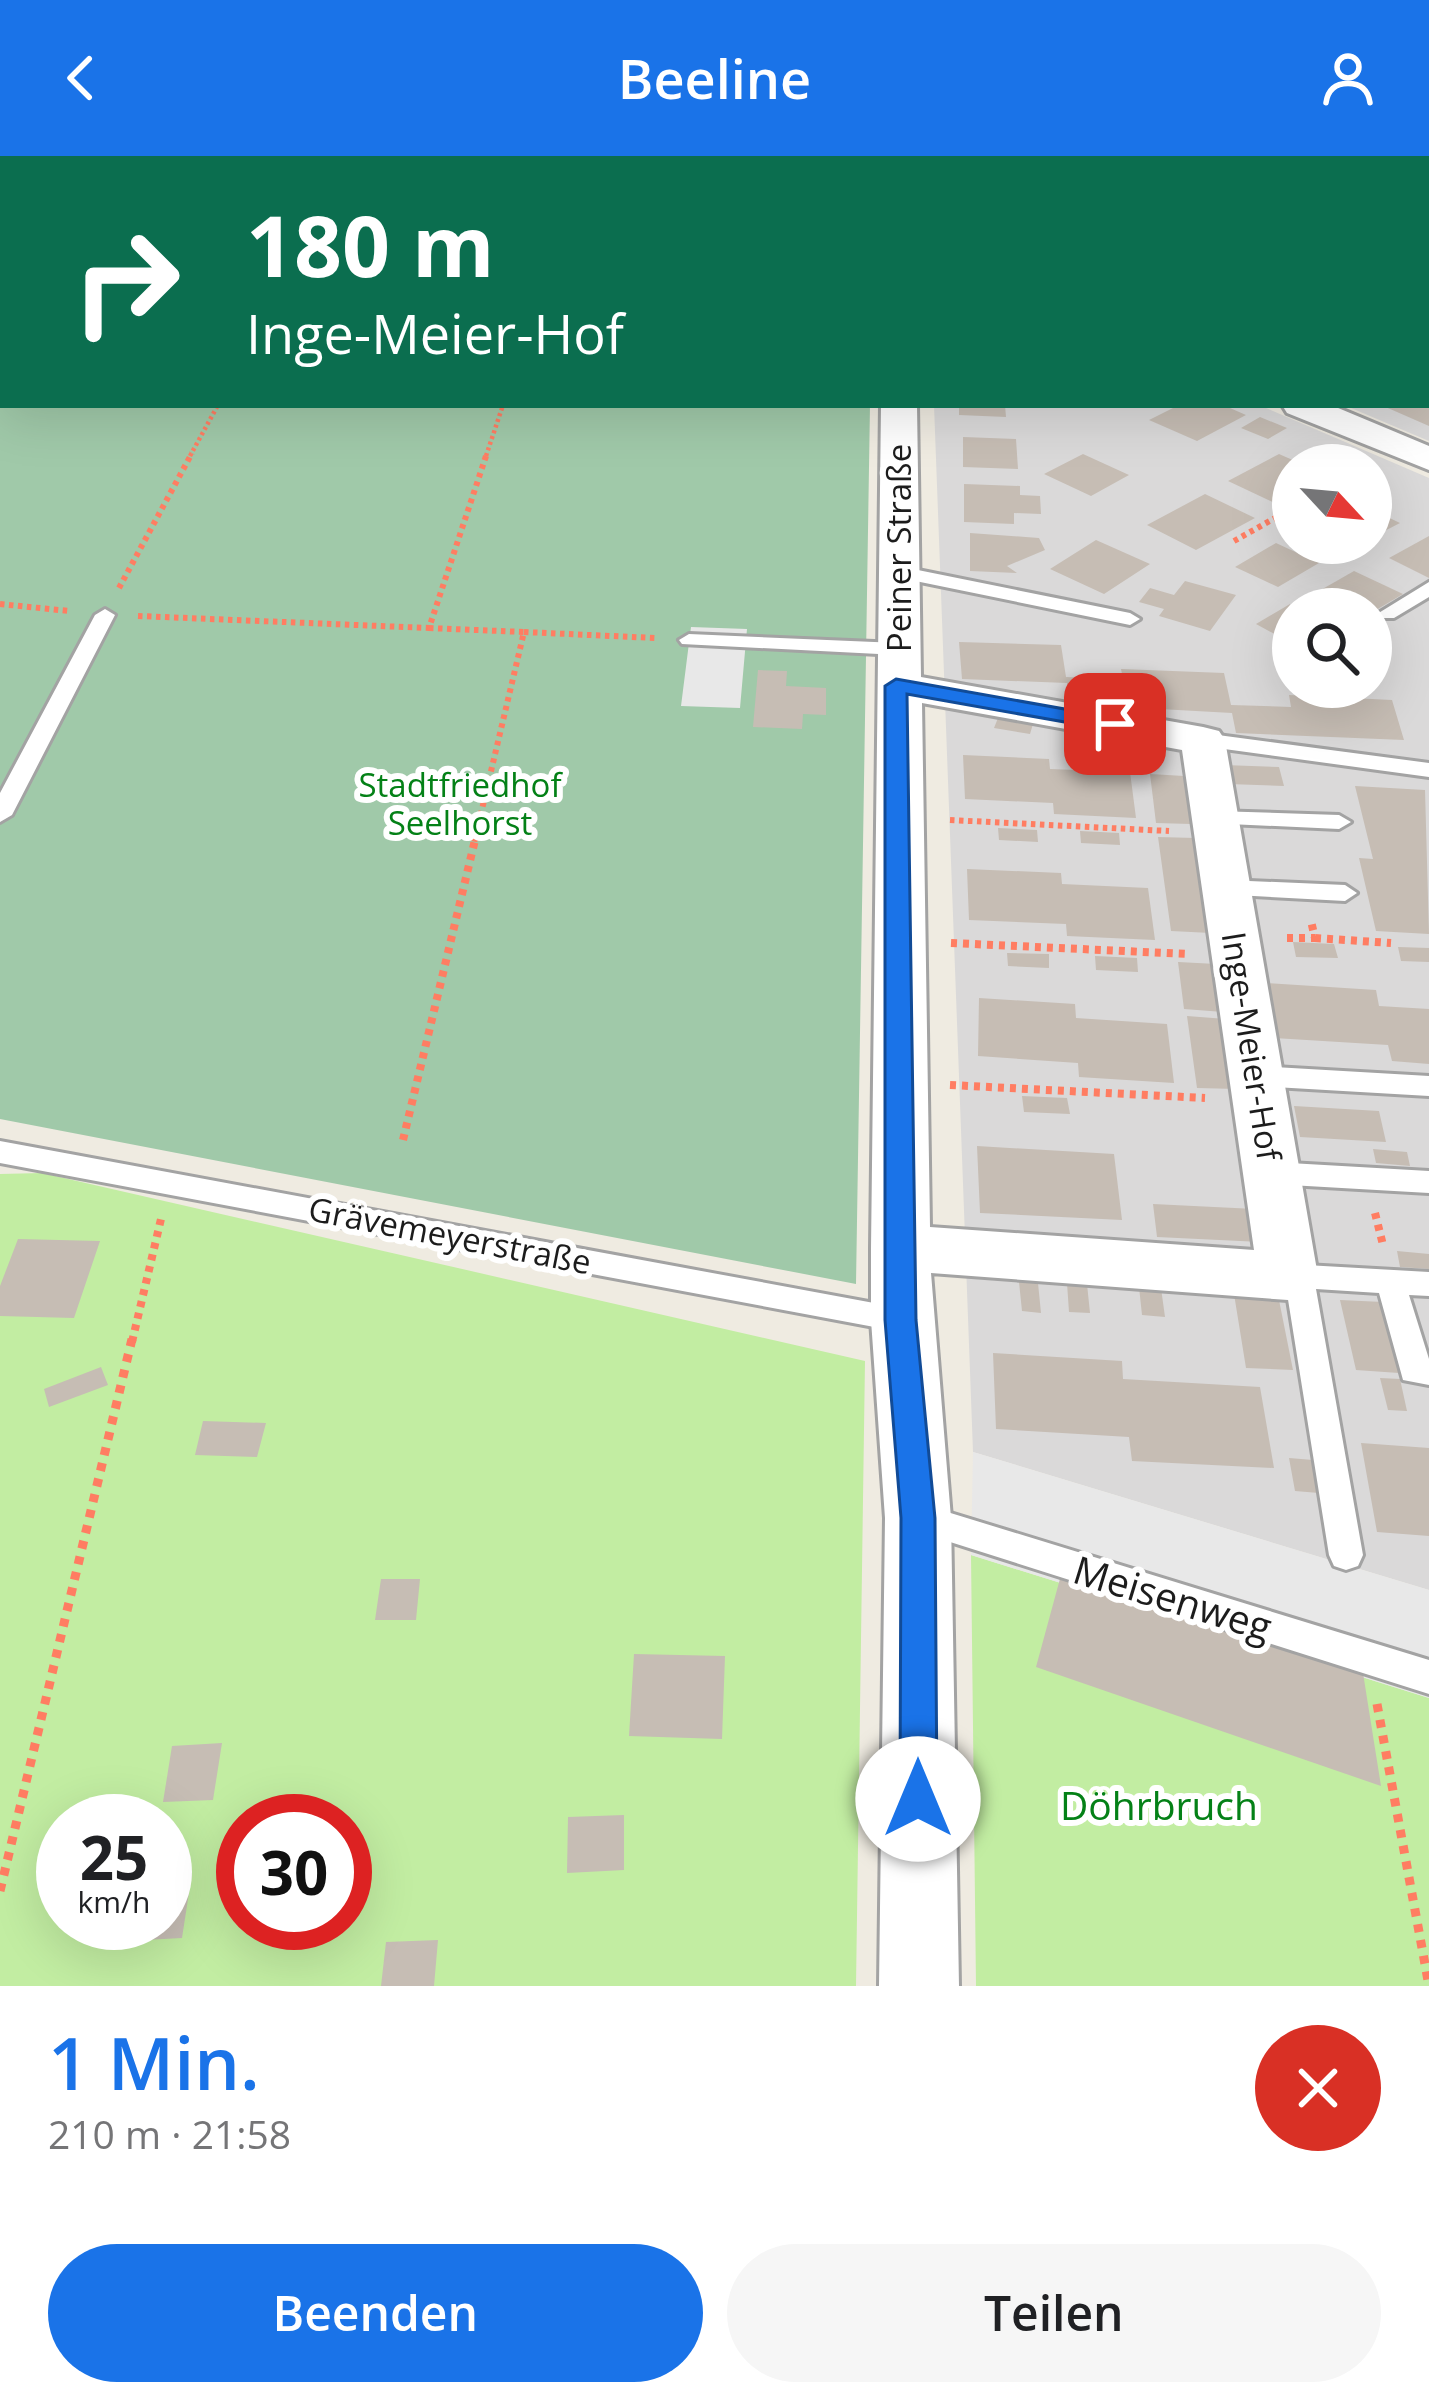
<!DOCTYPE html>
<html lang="de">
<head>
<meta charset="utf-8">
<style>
	:root { --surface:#fff; --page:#f6f6f6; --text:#202124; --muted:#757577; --accent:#1a73e8 }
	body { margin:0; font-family:"Open Sans",sans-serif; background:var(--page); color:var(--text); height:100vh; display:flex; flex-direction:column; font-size:45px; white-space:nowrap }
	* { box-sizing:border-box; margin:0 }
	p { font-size:39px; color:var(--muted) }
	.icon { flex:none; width:66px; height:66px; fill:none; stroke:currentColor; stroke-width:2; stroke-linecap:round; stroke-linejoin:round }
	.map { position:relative; height:1830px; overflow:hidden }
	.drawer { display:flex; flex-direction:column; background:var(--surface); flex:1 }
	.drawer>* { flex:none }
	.banner { position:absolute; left:0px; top:0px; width:1431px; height:252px; box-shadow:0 12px 48px #0002; background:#0b6e4f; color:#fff; overflow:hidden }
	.needle { width:78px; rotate:116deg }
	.controls { position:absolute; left:1272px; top:288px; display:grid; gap:24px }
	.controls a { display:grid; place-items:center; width:120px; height:120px; border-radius:50%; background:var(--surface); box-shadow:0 12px 48px #0002; font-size:60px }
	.speed { position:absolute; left:36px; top:1638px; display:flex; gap:24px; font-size:60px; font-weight:700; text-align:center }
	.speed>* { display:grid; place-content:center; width:156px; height:156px; border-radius:50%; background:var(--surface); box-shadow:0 12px 48px #0002; line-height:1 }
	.speed small { font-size:30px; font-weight:400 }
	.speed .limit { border:18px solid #d22; background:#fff; color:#111 }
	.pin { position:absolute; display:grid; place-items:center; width:102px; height:102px; color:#fff; margin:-51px; border-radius:24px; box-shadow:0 6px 18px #0006 }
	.me { position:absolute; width:132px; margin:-66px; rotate:0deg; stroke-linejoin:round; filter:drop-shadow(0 0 9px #0008) }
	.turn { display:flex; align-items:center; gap:42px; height:252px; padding:0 48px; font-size:54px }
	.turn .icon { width:156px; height:156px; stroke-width:2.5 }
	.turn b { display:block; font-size:84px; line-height:102px }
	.round { display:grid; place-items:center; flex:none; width:126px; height:126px; border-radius:63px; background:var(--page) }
	.summary { display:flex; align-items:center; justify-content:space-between; height:204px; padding:0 48px }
	h1 { font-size:72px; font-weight:600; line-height:90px; color:var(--accent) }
	.button { display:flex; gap:24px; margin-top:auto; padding:24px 48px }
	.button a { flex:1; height:138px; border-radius:72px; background:var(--accent); color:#fff; font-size:48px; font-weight:600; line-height:138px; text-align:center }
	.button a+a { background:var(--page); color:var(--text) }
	header { display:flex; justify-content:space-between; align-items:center; height:156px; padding:0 48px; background:var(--accent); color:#fff; font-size:54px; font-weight:600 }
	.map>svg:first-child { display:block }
	.residential { fill:#dad9d9; fill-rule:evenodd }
	.grass { fill:#c2eda2; fill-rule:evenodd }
	.cemetery { fill:#a0c9a9 }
	.parking { fill:#e8e8e8 }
	.building { fill:#c6bdb4 }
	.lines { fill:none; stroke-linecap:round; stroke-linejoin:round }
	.lane-casing { stroke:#a3a3a3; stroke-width:6 }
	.street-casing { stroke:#a3a3a3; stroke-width:6 }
	.path-far3 { stroke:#ff7d62; stroke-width:4.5; stroke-dasharray:3 3; stroke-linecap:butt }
	.path-far2 { stroke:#ff7d62; stroke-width:6; stroke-dasharray:4.5 4.5; stroke-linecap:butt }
	.path-far1 { stroke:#ff7d62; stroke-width:8; stroke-dasharray:6 6; stroke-linecap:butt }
	.path { stroke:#ff7d62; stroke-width:9; stroke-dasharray:8 8; stroke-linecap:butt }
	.lane { fill:#fff; fill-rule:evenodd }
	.street { fill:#fff; fill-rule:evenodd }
	.route { fill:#1a73e8; stroke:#114b97; stroke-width:3 }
	.labels { text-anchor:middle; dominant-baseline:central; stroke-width:12; stroke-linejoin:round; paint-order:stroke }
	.street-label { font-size:33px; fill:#1c1c1c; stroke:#fff }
	.park-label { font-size:33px; fill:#048117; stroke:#fff }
	.near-street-label { font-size:39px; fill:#1c1c1c; stroke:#fff }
	.near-park-label { font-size:39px; fill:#048117; stroke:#fff }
</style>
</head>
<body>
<header><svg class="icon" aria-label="back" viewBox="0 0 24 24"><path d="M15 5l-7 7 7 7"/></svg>Beeline<svg class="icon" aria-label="person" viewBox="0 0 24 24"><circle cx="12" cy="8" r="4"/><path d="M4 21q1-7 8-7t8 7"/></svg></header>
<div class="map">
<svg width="1429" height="1830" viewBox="0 0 1429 1830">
	<rect width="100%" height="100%" fill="#efebe1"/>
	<path class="residential" d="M935 0H1429V285L1344 249H1428V3Z
		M934 249H1259L1429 322V1434L973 1296ZM1293 309H1371V387H1293ZM1293 453H1371V531H1293Z"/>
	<path class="grass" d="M42 1017 865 1205 856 1830H0V1018ZM63 1665H165V1767H63ZM243 1665H345V1767H243Z
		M971 1399 1429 1542V1830H976Z"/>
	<path class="cemetery" d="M0 0H874L3 3V249H870L856 1128 0 963Z"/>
	<path class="parking" d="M691 471 747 473 740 552 681 550Z
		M973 1296 1429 1434V1542L971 1399Z"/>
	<path class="building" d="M959 249H1005L1006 261 959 259Z
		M1179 249H1223L1246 259 1197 285 1149 264Z
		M1381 249H1429V270Z
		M1260 261 1287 272 1268 283 1241 272Z
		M963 281 1016 283 1018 313 963 311Z
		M1326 290 1354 301 1341 309H1326L1307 301Z
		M1083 298 1129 319 1091 340 1044 318Z
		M1279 298 1304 309H1293V346L1283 351 1228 325Z
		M964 328 1020 330V339L1040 340 1041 358 1014 357V368L964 366Z
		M1205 338 1255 362 1196 394 1147 369Z
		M1371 353 1400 367 1371 382Z
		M970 377 1039 382 1045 394 1007 410 1017 417 970 415Z
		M1429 380V422L1389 402Z
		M1096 384 1150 408 1104 438 1050 413Z
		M1276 387 1319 407 1278 431 1235 411Z
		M1354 415 1403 438 1371 457V453H1339L1312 439Z
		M1185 425 1236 439 1210 475 1159 460 1164 453 1139 446 1150 432 1174 439Z
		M1290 448 1293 488 1256 468Z
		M959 486 1061 489 1066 521 1123 523 1121 513 1224 517 1231 549 1291 551 1289 539 1392 544 1404 584 1236 577 1232 557 1069 548 1067 527 962 523Z
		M758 514 787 515 786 530 826 532V559L803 558 802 573 753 571Z
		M998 562 1033 568 1030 578 994 572Z
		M1073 575 1110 581 1106 591 1070 585Z
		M963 599 1049 603 1050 613 1130 616 1136 662 1054 658 1053 647 965 643Z
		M1224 609 1279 611 1284 630 1228 628Z
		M1150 618 1184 620 1191 668 1156 667Z
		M1355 630 1425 634 1429 778 1376 775 1359 702 1373 703Z
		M998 672 1037 674 1038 686 999 684Z
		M1080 675 1119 677 1120 689 1081 687Z
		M1158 681 1195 682 1211 777 1171 775Z
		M967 713 1061 717 1062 728 1148 732 1155 784 1067 780 1066 768 969 764Z
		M1293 786 1334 788 1338 802 1296 801Z
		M1398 791 1429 792V806L1401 805Z
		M1007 797 1049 798V812L1008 810Z
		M1095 800 1137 802 1138 816 1096 814Z
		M1178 806 1216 808 1223 856 1184 853Z
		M1265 827 1376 834 1379 850 1429 853V908L1392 905 1388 889 1274 882Z
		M979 842 1075 848 1076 862 1167 868 1174 927 1079 921 1078 907 978 900Z
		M1187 860 1226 863 1237 933 1197 932Z
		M1022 940 1067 942 1070 958 1024 956Z
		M1294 950 1379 955 1386 986 1300 981Z
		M977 990 1114 998 1122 1064 980 1057Z
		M1373 993 1407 996 1410 1010 1376 1007Z
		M1153 1048 1255 1053 1261 1086 1157 1081Z
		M18 1083 100 1085 74 1162 0 1160V1130Z
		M1397 1095 1429 1098V1113L1400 1111Z
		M1019 1126 1038 1127 1041 1157 1022 1155Z
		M1067 1127 1087 1128 1090 1157 1069 1156Z
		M1139 1131 1161 1132 1165 1161 1142 1159Z
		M1234 1138 1278 1139 1293 1214 1246 1212Z
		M1340 1144 1383 1146 1399 1217 1356 1214Z
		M993 1197 1122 1205 1123 1223 1260 1231 1274 1312 1132 1305 1129 1281 996 1273Z
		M101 1211 108 1229 49 1251 44 1233Z
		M1380 1222 1400 1223 1407 1255 1388 1254Z
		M203 1265 266 1267 257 1301 195 1299Z
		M1361 1287 1429 1292V1380L1377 1376Z
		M1289 1302 1313 1304 1319 1337 1295 1335Z
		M1061 1419 1363 1517 1381 1630 1036 1511Z
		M381 1423H420L416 1464H375Z
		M634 1498 725 1500 722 1583 629 1580Z
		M222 1587 213 1644 163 1646 172 1590Z
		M624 1659V1714L567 1717 568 1661Z
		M192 1717 182 1782 145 1784 148 1767H165V1718Z
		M438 1784 434 1830H381L386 1786Z"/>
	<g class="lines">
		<g class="lane-casing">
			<path id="lane" d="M898 410 1130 457 1140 463 1130 469 891 420V412Z
				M1429 426V441L1394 462H1380L1377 458Z
				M105 453 115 459 12 659 0 666V637L95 459Z
				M689 478 898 487 909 493 898 499 682 488 679 484Z
				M1203 577 1429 607V621L1195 589 1192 584Z
				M1215 655 1339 659 1351 666 1339 673 1207 667 1203 662Z
				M1226 724 1345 729 1357 737 1345 745 1217 738 1214 732 1217 726Z
				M1256 910 1429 920V940L1256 930 1242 920Z
				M0 985 901 1152 912 1155 916 1164 912 1173 901 1176 0 1007Z
				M1272 1006 1429 1015V1037L1272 1028 1262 1025 1258 1017 1262 1009Z
				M1288 1108 1429 1116V1140L1409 1139 1429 1203V1229L1403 1224 1379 1137 1316 1133 1363 1399 1358 1410 1346 1414 1334 1410 1329 1399 1286 1131 1277 1128 1273 1120 1277 1112Z
				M918 1347 1429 1504V1538L906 1372 901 1362 906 1352Z"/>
		</g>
		<g class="street-casing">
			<path id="street" d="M883 0H911V3H883Z
				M1236 0H1266L1268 3H1238Z
				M1428 84H1429V103H1428Z
				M881 249H917L921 521 1203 571 1219 575 1225 584 1318 1120 1309 1137 1288 1144 931 1117 951 1362 959 1830H879L885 1362 871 1164V1092ZM922 547 1182 594 1254 1094 930 1071Z
				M1282 249H1331L1429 290V314L1287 257Z"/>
		</g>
		<path class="path-far3" d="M39 0 50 3
			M190 300 218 249
			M486 300 503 249"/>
		<path class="path-far2" d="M1234 385 1293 352
			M119 432 192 297
			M0 448 69 455
			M138 460 429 472 487 297
			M429 472 524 476 474 687
			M524 476 655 482
			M950 664 1169 675"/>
		<path class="path-far1" d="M1287 782H1315L1311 765
			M1315 782 1391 787
			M951 787 1188 798
			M950 929 1205 942
			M403 984 475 684
			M1375 1057 1383 1089
			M132 1186 161 1063"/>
		<path class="path" d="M1377 1548 1429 1830
			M0 1735 132 1183"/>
		<use href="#lane" class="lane"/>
		<use href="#street" class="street"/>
	</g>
	<path class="route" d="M896 523 1115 562 1126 568 1115 575 907 538 916 1164 935 1362 937 1643 932 1656 918 1661 905 1656 900 1643 901 1362 885 1164V530Z"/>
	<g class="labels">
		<g class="street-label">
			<text transform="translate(898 392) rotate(-90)">Peiner Straße</text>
			<text transform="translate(1252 890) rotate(81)">Inge-Meier-Hof</text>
			<text transform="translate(450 1079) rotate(11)">Grävemeyerstraße</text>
		</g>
		<g class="park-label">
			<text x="460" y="628">Stadtfriedhof<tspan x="460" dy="38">Seelhorst</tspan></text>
		</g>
		<g class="near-street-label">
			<text transform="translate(1173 1441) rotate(17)">Meisenweg</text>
		</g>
		<g class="near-park-label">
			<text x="1159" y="1648">Döhrbruch</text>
		</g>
	</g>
</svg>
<div class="controls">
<a><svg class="needle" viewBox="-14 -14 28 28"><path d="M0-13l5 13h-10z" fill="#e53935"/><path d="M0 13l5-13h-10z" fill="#757577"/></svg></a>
<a><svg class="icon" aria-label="search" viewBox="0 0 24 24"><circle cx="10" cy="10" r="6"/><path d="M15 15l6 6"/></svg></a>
</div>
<div class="speed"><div>25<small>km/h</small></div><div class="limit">30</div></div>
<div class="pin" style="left:1115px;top:568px;background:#d93025"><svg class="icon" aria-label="arrive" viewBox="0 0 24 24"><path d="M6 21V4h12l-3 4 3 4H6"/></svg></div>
<svg class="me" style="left:918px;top:1643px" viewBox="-20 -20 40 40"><circle r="19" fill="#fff"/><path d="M0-13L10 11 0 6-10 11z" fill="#1a73e8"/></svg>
<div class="banner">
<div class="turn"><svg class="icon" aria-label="right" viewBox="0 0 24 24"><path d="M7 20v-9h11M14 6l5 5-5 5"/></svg><div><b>180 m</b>Inge-Meier-Hof</div></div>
</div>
</div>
<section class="drawer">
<div class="summary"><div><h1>1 Min.</h1><p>210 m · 21:58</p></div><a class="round" style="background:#d93025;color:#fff"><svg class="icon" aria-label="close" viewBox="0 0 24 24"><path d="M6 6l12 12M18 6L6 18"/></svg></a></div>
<div class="button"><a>Beenden</a><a>Teilen</a></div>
</section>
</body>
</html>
